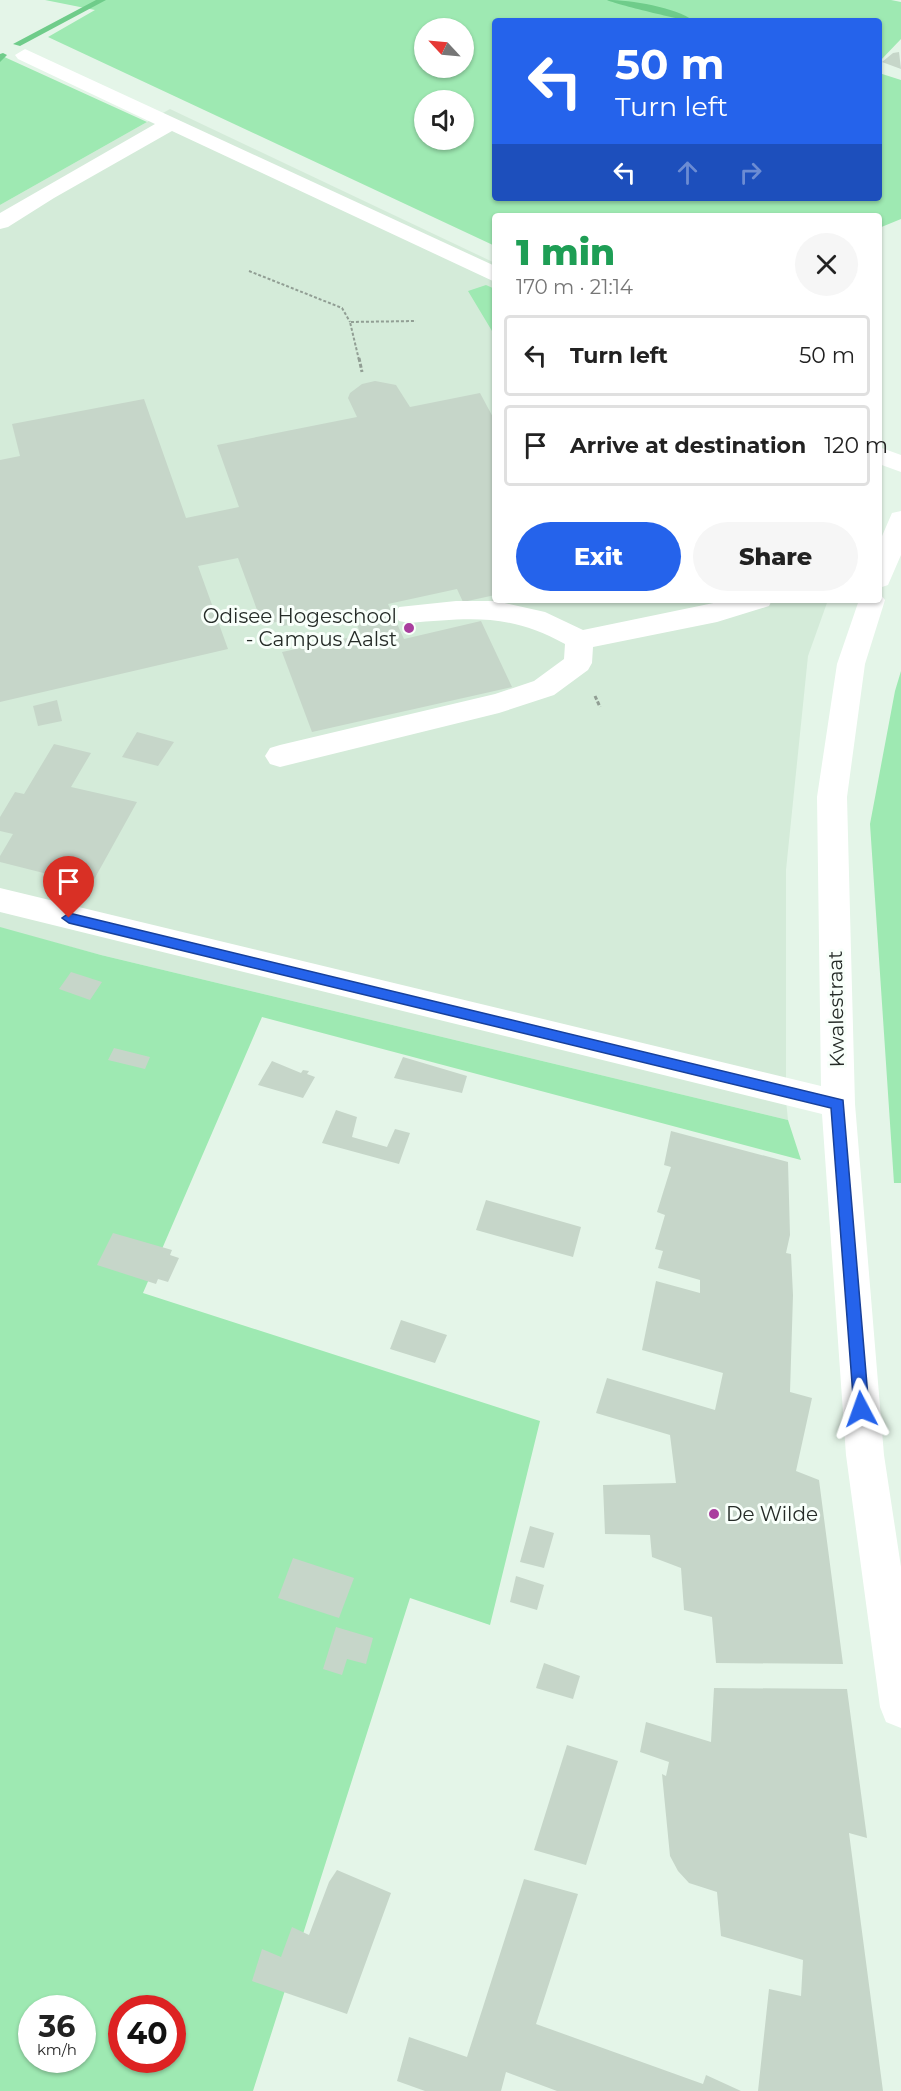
<!DOCTYPE html>
<html lang="en">
<head>
<meta charset="utf-8">
<style>
	:root { --surface:#fff; --page:#f6f6f6; --text:#222; --muted:#767676; --line:#e0e0e0; --accent:#2563eb }
	body { margin:0; font-family:Montserrat,sans-serif; background:var(--page); color:var(--text); height:100vh; display:flex; flex-direction:column; font-size:22px; white-space:nowrap }
	* { box-sizing:border-box; margin:0 }
	p { font-size:20px; color:var(--muted) }
	.icon { flex:none; width:33px; height:33px; fill:none; stroke:currentColor; stroke-width:2; stroke-linecap:round; stroke-linejoin:round }
	.map { position:relative; flex:1; overflow:hidden }
	.panel { position:absolute; left:492px; top:213px; width:390px; height:390px; display:flex; flex-direction:column; background:var(--surface); border-radius:6px; box-shadow:0 2px 4px #0004 }
	.panel>* { flex:none }
	.hud { position:absolute; left:492px; top:18px; width:390px; height:183px; border-radius:6px; box-shadow:0 2px 4px #0004; background:#2563eb; color:#fff; overflow:hidden }
	.needle { width:39px; rotate:296deg }
	.buttons { position:absolute; left:414px; top:18px; display:grid; gap:12px }
	.buttons a { display:grid; place-items:center; width:60px; height:60px; border-radius:50%; background:var(--surface); box-shadow:0 2px 4px #0004; font-size:30px }
	.speed { position:absolute; left:18px; top:1995px; display:flex; gap:12px; font-size:30px; font-weight:700; text-align:center }
	.speed>* { display:grid; place-content:center; width:78px; height:78px; border-radius:50%; background:var(--surface); box-shadow:0 2px 4px #0004; line-height:1 }
	.speed small { font-size:15px; font-weight:400 }
	.speed .limit { border:9px solid #d22; background:#fff; color:#111 }
	.pin { position:absolute; display:grid; place-items:center; width:51px; height:51px; color:#fff; margin:-62px -26px; border-radius:50% 50% 50% 0; rotate:-45deg; box-shadow:0 0 6px #0007 }
	.pin .icon { rotate:45deg }
	.me { position:absolute; width:66px; margin:-33px; rotate:356deg; stroke-linejoin:round; filter:drop-shadow(0 0 4px #0008) }
	.turn { display:flex; align-items:center; gap:21px; height:126px; padding:0 24px; font-size:27px }
	.turn .icon { width:78px; height:78px; stroke-width:2.5 }
	.turn b { display:block; font-size:42px; line-height:51px }
	.lanes { display:flex; align-items:center; height:57px; padding:0 24px; background:#0003; justify-content:center; gap:30px; direction:ltr }
	.lanes .off { opacity:.35 }
	.round { display:grid; place-items:center; flex:none; width:63px; height:63px; border-radius:32px; background:var(--page) }
	.summary { display:flex; align-items:center; justify-content:space-between; height:102px; padding:0 24px }
	h1 { font-size:36px; font-weight:800; line-height:45px; color:#1e9e55 }
	.button { display:flex; gap:12px; margin-top:auto; padding:12px 24px }
	.button a { flex:1; height:69px; border-radius:36px; background:var(--accent); color:#fff; font-size:24px; font-weight:800; line-height:69px; text-align:center }
	.button a+a { background:var(--page); color:var(--text) }
	ul { padding:0; list-style:none }
	li { display:flex; align-items:center; gap:18px; height:81px; margin:0 12px 9px; padding:0 12px; border:3px solid var(--line); border-radius:6px }
	li div { flex:1 }
	li b { display:block; font-size:22px }
	li em { font-style:normal }
	.map>svg:first-child { display:block }
	.built { fill:#d4ebd9 }
	.green { fill:#9ee9b2; fill-rule:evenodd }
	.lines { fill:none; stroke-linecap:round; stroke-linejoin:round }
	.stream { fill:#6fcc8a; fill-rule:evenodd }
	.building { fill:#c6d6c9 }
	.path-far1 { stroke:#919e94; stroke-width:2; stroke-dasharray:3 2; stroke-linecap:butt }
	.path { stroke:#919e94; stroke-width:3; stroke-dasharray:4 2; stroke-linecap:butt }
	.minor { fill:#fff; fill-rule:evenodd }
	.route { fill:#2563eb; stroke:#184099; stroke-width:1.5 }
	.poi-dot { fill:#a93e9e; stroke:#f8fffa; stroke-width:2 }
	.labels { text-anchor:middle; dominant-baseline:central; stroke-width:6; stroke-linejoin:round; paint-order:stroke }
	.poi-label { font-size:20px; fill:#252b27; stroke:#f8fffa; text-anchor:end }
	.street-label { font-size:20px; fill:#252b27; stroke:#f8fffa }
</style>
</head>
<body>
<div class="map">
<svg width="901" height="2091" viewBox="0 0 901 2091">
	<rect width="100%" height="100%" fill="#e4f5e8"/>
	<path class="built" d="M170 109 495 263V600H828L808 656 786 870V1100L788 1120 101 955 0 928V205Z"/>
	<path class="green" d="M45 0H891L901 2V39L879 62V21H495V198H879V73L901 80V219L879 228V216H495V246L48 37 95 10ZM424 28H464V68H424ZM424 100H464V140H424Z
		M0 55 147 122 0 205Z
		M486 285 495 289V336L468 291Z
		M901 671V1183H894L870 824 895 691Z
		M0 927 101 955 788 1120 801 1160 262 1017 143 1293 540 1421 490 1625 410 1598 253 2091H0ZM32 2008H82V2060H32ZM122 2008H172V2060H122Z"/>
	<g class="lines">
		<path class="stream" d="M96 0H106L20 46 13 44Z
			M607 0C631 0 675 7 694 21 684 21 615 4 607 0Z
			M3 53 7 55 0 62V54Z"/>
	</g>
	<path class="building" d="M899 52 901 69 882 62 893 53Z
		M375 381 396 385 410 407 480 393 495 421V595L463 602 457 589 388 604 404 639 481 621 512 687 312 732 282 652 361 635 352 612 283 626 281 621 272 623 270 616 260 618 238 558 198 566 228 649 0 702V460L20 456 12 424 144 399 186 518 239 507 217 445 357 417 348 398 350 393 362 384Z
		M57 700 62 721 38 726 33 706Z
		M137 732 174 742 158 766 122 757Z
		M54 744 91 753 71 787 137 802 91 885 0 862V856L13 834 0 831V817L15 792 24 794Z
		M71 972 102 982 90 1000 59 989Z
		M114 1048 150 1057 145 1069 108 1060Z
		M403 1057 467 1076 462 1093 394 1078Z
		M272 1061 301 1073 303 1070 309 1071 307 1074 315 1077 303 1098 258 1085Z
		M336 1110 357 1117 352 1137 387 1147 395 1129 410 1133 399 1164 322 1143Z
		M671 1131 788 1162 790 1235 786 1253 791 1254 793 1295 790 1392 812 1398 796 1471 819 1480 843 1664 716 1663 712 1617 684 1610 681 1568 652 1557 650 1535 605 1534 603 1485 676 1483 670 1435 596 1413 607 1378 715 1410 723 1373 642 1350 656 1281 700 1293V1280L658 1268 663 1251 655 1249 665 1215 657 1212 671 1167 664 1165Z
		M486 1200 581 1227 573 1257 476 1230Z
		M113 1233 172 1250 170 1255 179 1258 168 1282 158 1279 156 1284 97 1265Z
		M401 1320 447 1335 435 1363 390 1349Z
		M530 1526 554 1533 544 1568 520 1562Z
		M293 1558 354 1578 339 1618 278 1598Z
		M516 1576 544 1585 537 1610 510 1602Z
		M336 1627 373 1638 366 1664 347 1659 342 1675 323 1669Z
		M544 1663 580 1676 573 1699 536 1688Z
		M714 1688 847 1689 867 1838 849 1833 883 2091H758L769 1989 801 1996 803 1960 721 1936 717 1892 689 1883 678 1871 670 1856 662 1774 666 1776 669 1762 640 1752 646 1722 711 1742Z
		M567 1745 618 1761 586 1865 534 1850Z
		M337 1870 391 1893 347 2014 252 1981 262 1949 281 1957 292 1927 309 1935 329 1882Z
		M524 1879 578 1894 536 2024 703 2084 706 2075 741 2091H557L506 2072 501 2091H425L397 2081 409 2037 467 2057Z"/>
	<g class="lines">
		<path class="path-far1" d="M249 271 342 308 350 322
			M359 360 350 322 416 321"/>
		<path class="path" d="M359 358 362 372
			M595 696 600 707"/>
		<path class="minor" d="M25 49 495 266V282L172 131 54 198 8 227 0 229V213L155 124 18 59 15 55Z
			M879 447 901 455V472L879 464Z
			M901 511V555L888 585 879 588V543L892 513Z
			M879 593 885 600 865 664 847 797 855 1104 884 1455 901 1567V1728L886 1722 880 1707 846 1455 822 1114 0 912V888L821 1086 817 797 837 664 859 600H879Z
			M728 600H772L769 606 717 622 593 647 592 663 588 670 554 695 499 713 280 767 270 764 265 756 270 748 280 745 495 694 534 681 564 659 565 644C509 613 471 618 409 623L399 621 395 614 399 607 456 601H496L545 612 583 630Z"/>
	</g>
	<path class="route" d="M69 913 843 1100 869 1409 867 1414 861 1416 856 1414 854 1409 831 1108 69 923 62 918Z"/>
	<g class="poi-dot">
		<circle cx="409" cy="628" r="6"/>
		<circle cx="714" cy="1514" r="6"/>
	</g>
	<g class="labels">
		<g class="poi-label">
			<text x="397" y="616">Odisee Hogeschool<tspan x="397" dy="23">- Campus Aalst</tspan></text>
			<text x="726" y="1514" text-anchor="start">De Wilde</text>
		</g>
		<g class="street-label">
			<text transform="translate(836 1009) rotate(-91)">Kwalestraat</text>
		</g>
	</g>
</svg>
<div class="buttons">
<a><svg class="needle" viewBox="-14 -14 28 28"><path d="M0-13l5 13h-10z" fill="#e53935"/><path d="M0 13l5-13h-10z" fill="#767676"/></svg></a>
<a><svg class="icon" aria-label="sound" viewBox="0 0 24 24"><path d="M4 9h4l5-4v14l-5-4H4zM17 9q2 3 0 6"/></svg></a>
</div>
<div class="speed"><div>36<small>km/h</small></div><div class="limit">40</div></div>
<div class="pin" style="left:69px;top:918px;background:#d93025"><svg class="icon" aria-label="arrive" viewBox="0 0 24 24"><path d="M6 21V4h12l-3 4 3 4H6"/></svg></div>
<svg class="me" style="left:861px;top:1409px" viewBox="-20 -20 40 40"><path d="M0-17L14 15 0 8-14 15z" fill="#2563eb" stroke="#fff" stroke-width="4"/></svg>
<div class="hud">
<div class="turn"><svg class="icon" aria-label="left" viewBox="0 0 24 24"><path d="M17 20v-9H6M10 6l-5 5 5 5"/></svg><div><b>50 m</b>Turn left</div></div>
<div class="lanes"><svg class="icon" aria-label="left" viewBox="0 0 24 24"><path d="M17 20v-9H6M10 6l-5 5 5 5"/></svg><svg class="icon off" aria-label="ahead" viewBox="0 0 24 24"><path d="M12 20V5M6 11l6-6 6 6"/></svg><svg class="icon off" aria-label="right" viewBox="0 0 24 24"><path d="M7 20v-9h11M14 6l5 5-5 5"/></svg></div>
</div>
<section class="panel">
<div class="summary"><div><h1>1 min</h1><p>170 m · 21:14</p></div><a class="round"><svg class="icon" aria-label="close" viewBox="0 0 24 24"><path d="M6 6l12 12M18 6L6 18"/></svg></a></div>
<ul>
<li><svg class="icon" aria-label="left" viewBox="0 0 24 24"><path d="M17 20v-9H6M10 6l-5 5 5 5"/></svg><div><b>Turn left</b></div><em>50 m</em></li>
<li><svg class="icon" aria-label="arrive" viewBox="0 0 24 24"><path d="M6 21V4h12l-3 4 3 4H6"/></svg><div><b>Arrive at destination</b></div><em>120 m</em></li>
</ul>
<div class="button"><a>Exit</a><a>Share</a></div>
</section>
</div>
</body>
</html>
